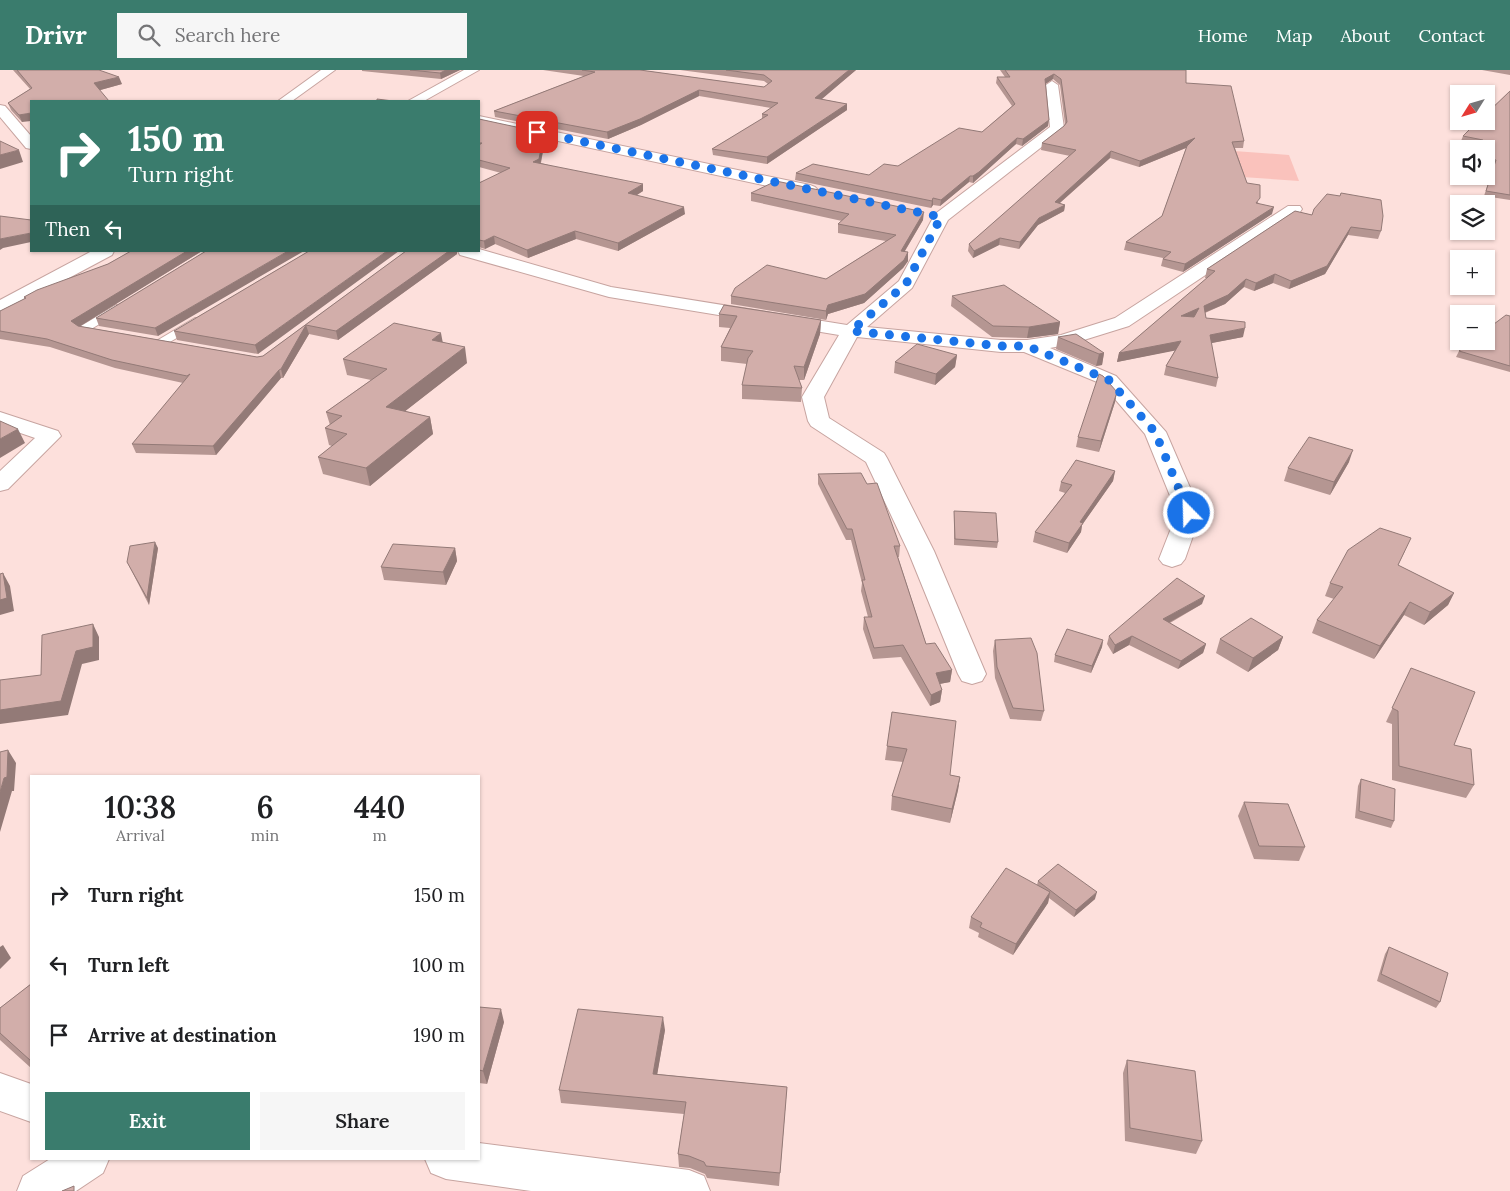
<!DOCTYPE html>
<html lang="en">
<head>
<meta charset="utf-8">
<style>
	:root { --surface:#fff; --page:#f6f6f6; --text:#202124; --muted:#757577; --accent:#3a7c6d }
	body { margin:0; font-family:Lora,serif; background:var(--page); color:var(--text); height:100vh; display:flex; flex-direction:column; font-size:19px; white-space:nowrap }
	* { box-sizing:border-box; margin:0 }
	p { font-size:16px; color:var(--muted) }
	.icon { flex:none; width:28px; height:28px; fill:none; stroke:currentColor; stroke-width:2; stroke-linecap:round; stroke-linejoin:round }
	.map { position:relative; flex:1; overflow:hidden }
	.sheet { position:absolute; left:30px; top:705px; width:450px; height:385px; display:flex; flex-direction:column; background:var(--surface); border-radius:0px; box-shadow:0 1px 4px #0004 }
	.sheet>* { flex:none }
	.hud { position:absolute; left:30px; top:30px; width:450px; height:152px; border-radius:0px; box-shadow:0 1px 4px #0004; background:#3a7c6d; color:#fff; overflow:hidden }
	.needle { width:32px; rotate:233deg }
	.controls { position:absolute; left:1450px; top:15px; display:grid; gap:10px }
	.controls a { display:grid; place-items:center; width:45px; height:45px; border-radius:0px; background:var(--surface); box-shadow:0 1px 4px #0004; font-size:25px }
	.pin { position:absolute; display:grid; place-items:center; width:42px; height:42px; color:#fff; margin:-21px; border-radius:10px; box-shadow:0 2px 8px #0006 }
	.me { position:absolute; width:55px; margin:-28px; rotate:337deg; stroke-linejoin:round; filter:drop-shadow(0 0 4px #0008) }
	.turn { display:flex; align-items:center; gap:18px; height:105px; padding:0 15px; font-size:22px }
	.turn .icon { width:65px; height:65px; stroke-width:2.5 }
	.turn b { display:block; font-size:35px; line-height:42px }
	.then { display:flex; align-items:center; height:48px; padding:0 15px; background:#0003; gap:10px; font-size:19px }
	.eta { display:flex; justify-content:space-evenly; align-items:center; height:85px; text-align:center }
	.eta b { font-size:30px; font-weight:600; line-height:35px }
	.cta { display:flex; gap:10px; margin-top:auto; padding:10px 15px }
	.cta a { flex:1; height:58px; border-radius:0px; background:var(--accent); color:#fff; font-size:20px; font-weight:600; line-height:58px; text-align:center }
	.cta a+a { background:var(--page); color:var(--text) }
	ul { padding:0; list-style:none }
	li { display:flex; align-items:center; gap:15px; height:70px; padding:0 15px }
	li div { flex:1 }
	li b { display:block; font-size:19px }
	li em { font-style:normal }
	header { display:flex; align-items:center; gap:30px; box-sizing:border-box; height:70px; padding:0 25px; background:var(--accent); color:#fff }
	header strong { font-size:24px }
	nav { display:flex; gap:28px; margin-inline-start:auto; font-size:18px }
	.search { width:350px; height:45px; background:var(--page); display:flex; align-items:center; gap:12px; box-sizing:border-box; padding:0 18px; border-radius:0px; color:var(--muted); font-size:19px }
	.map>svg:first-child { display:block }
	.green { fill:#fac2bc }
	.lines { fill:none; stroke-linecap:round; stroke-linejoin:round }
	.service-casing { stroke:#c7a4a0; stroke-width:2 }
	.minor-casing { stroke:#c7a4a0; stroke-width:2 }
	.tertiary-casing { stroke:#c7a4a0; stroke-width:2 }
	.service { fill:#fff; fill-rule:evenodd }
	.minor { fill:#fff; fill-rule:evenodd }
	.tertiary { fill:#fff; fill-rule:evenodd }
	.wall { fill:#b59692 }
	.shaded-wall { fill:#937a77 }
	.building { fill:#d2aeaa; stroke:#937a77; fill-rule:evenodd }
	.route { stroke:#1a73e8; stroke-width:9; stroke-dasharray:0 16.2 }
</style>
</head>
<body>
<header>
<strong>Drivr</strong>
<div class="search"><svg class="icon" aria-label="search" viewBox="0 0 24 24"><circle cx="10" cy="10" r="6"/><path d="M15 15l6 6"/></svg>Search here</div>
<nav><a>Home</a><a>Map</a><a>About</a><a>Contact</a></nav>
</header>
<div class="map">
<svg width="1510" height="1121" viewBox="0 0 1510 1121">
	<rect width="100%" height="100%" fill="#fde0dc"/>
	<path class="green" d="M1234 81 1289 85 1299 111 1242 107Z"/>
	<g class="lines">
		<g class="service-casing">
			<path id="service" d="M116 235 120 236 122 239 120 242 86 262 82 263 76 259Z
				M195 248 199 249 201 252 199 255 163 276H155L153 273Z"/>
		</g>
		<g class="minor-casing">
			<path id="minor" d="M464 0H479L424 31H408Z
				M1052 11 1058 15 1064 58 1062 61 948 150 912 218 867 257 1001 270H1027L1061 265 1115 248 1288 136H1300L1302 139 1300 142 1129 256 1071 274 1050 278 1116 306 1166 362 1201 443 1185 489 1181 494 1172 497 1163 494 1159 489 1177 443 1145 364 1102 314 1024 282H1001L857 267 824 327 829 348 884 383 887 388 934 481 986 604 982 611 972 614 962 611 958 604 908 481 866 392 811 356 808 351 802 327 839 265 609 227 460 185 458 181H479V179L611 217 847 255 899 211 935 144 1050 57 1046 15Z
				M0 35 5 36 31 66V79L26 78 0 47Z
				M479 46 810 115 815 117 818 120 815 123 810 125 479 54Z
				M0 342 58 361 61 366 8 419 0 421V401L35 368 0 356Z
				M0 1003 31 1014V1052L0 1041Z
				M479 1073 689 1100 704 1106 710 1121H531L446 1109 431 1103 425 1089H479Z
				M50 1089H109L103 1103 76 1121H17L23 1106Z"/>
		</g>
		<g class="tertiary-casing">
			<path id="tertiary" d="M321 0H335L292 31H278Z
				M92 181H114L112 185 7 241 0 243V230Z"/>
		</g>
		<use href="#service" class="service"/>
		<use href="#minor" class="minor"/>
		<use href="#tertiary" class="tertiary"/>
	</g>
	<path class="wall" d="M13 0H99L122 14 100 20 31 31 22 52 11 40 8 33 30 19Z
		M362 0H460L441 9 362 1Z
		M543 0H640L764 17 768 14 764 11 680 0H856L821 29 847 34V40L767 94 713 85 712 79 762 49V44L771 38 699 26 641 55 608 69 495 47 494 41 584 6Z
		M1000 0H1186V13L1244 71 1243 78H1235L1247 113 1259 134 1272 144 1183 202 1161 196 1163 188 1124 180 1126 172 1162 146 1186 78 1139 97 1110 88 1060 133 1065 135 1064 141 1038 155 1019 179 999 175 973 188 968 181 969 174 1070 86 1041 80 1042 73 1064 56 1065 54 1060 15 1053 9 1045 14 1048 56 1022 76 1016 74 978 108 973 113 969 112 940 136 933 135 931 138 795 110 796 103 869 105 898 96 982 62 1012 36 996 13 997 7H1005Z
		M1482 0H1510V5Z
		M1510 21V130L1484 126 1494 95 1486 93V79L1480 74 1461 71 1463 66Z
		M479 49 544 63 545 70 541 93 643 121 636 125 685 144 618 181 576 169 528 188 495 174 485 179 479 177V113L501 103 479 97Z
		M751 123 923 150 905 181 908 191 903 198 864 233 828 244 826 250 731 234V226L826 209 886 171 838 163V154L842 151 751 131Z
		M1295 141 1381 161 1378 169 1348 165 1325 204 1289 219 1273 213 1254 221 1244 217 1225 234 1205 243 1206 248 1243 267 1211 273 1218 308 1216 317 1164 305 1166 296 1175 280 1117 292 1119 283 1207 208H1205L1207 199Z
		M131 181H202L79 256 257 287 263 286 406 181H457V184L338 270 309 264 283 308H281L216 385 136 383 132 374 183 313 115 298 50 277 0 269V241L24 229V227L108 194Z
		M206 181 158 266 99 256 96 248Z
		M309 181 258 284 177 270 174 261Z
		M952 226 1060 252 1058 264 1027 268 992 267 951 236Z
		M719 244 821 250 820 264 804 310H799L802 318 801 332 742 329V315L747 294 721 291V277L730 258 719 257Z
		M1510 246V302L1456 287 1459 281Z
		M1058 267 1104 283 1102 295 1096 296 1056 279Z
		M443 272 467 293 405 341 430 347 433 364 370 416 323 404 318 387 332 376 329 375 325 358 330 355 326 342 371 310 347 305 343 289Z
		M957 285 955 297 935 315 894 303 895 292Z
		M1117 322 1115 332 1099 382 1076 377 1078 367Z
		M1349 392 1330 425 1284 411 1288 398Z
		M1115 401 1113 411 1082 455 1081 462 1067 483 1033 472 1035 462 1065 423 1059 421 1061 412Z
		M818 404 900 476 899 487H898L926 574 952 600 950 612 939 614 942 620 940 632 930 636 901 587 873 589 863 559 864 547H868L861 521 862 513 851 470H846L818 414Z
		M954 441 998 472 997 478 954 475Z
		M158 478 149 535 127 492Z
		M455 478 457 491 446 515 384 510 381 497Z
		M1405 481 1398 495 1454 523 1448 535 1424 555 1404 545 1374 589 1312 563 1317 550 1334 529 1325 526 1330 513Z
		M1202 534 1170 553 1206 574 1203 583 1178 599 1129 575 1113 584 1107 574 1109 566Z
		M1283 567 1278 580 1248 602 1216 583 1220 569Z
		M995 570 1044 641 1041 651 1010 649 995 608 993 581Z
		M1103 570 1102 577 1091 603 1054 592 1055 585Z
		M1411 598 1454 675 1474 715 1466 728 1392 710V654L1386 652Z
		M892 642 950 705 960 707 958 720 950 753 891 740 892 726 903 692 885 690Z
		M1361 709 1394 751 1391 758 1355 748 1358 716Z
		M1244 732 1305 777 1299 791 1254 789 1238 746Z
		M1038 811 1095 829 1074 847 1049 828 1048 833 1013 885 978 867 979 863 969 858 971 847 1037 815Z
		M1389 877 1440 932 1436 938 1377 911 1385 884Z
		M31 914V998L0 970V938Z
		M479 937 504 952 487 1014 479 1013Z
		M665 960 657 1004 787 1017 779 1116 707 1108 705 1104 690 1098 679 1097 678 1084 684 1044 561 1033 559 1020Z
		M1127 990 1202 1071 1196 1084 1125 1071 1123 1003Z"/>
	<path class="shaded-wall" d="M446 0H460L441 9 440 3Z
		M849 0H856L815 35V28Z
		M1054 4 1053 9 1044 15 1045 9Z
		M119 7 122 14 97 21 94 13Z
		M699 20V26L641 55 608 69 607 62Z
		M847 34V40L767 94V87Z
		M31 43V51L22 52 19 45Z
		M1049 50 1048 56 1022 76 1023 69Z
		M544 63 545 70 540 96 533 92Z
		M1017 68 1016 74 973 113V106Z
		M1195 68 1193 75 1139 97 1140 91Z
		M19 80 23 92 0 99V85Z
		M1111 81 1110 88 1054 138 1055 132Z
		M970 106 969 112 940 136 941 130Z
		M643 114V121L628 131V123Z
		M933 128V135L931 138 932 131Z
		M1065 135 1064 141 1038 155 1019 179 1020 172 1039 148Z
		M684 137 685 144 618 181V173Z
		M1274 137 1272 144 1183 202 1185 194Z
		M924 142 923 150 900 189 901 181Z
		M1351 157 1348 165 1325 204 1289 219 1291 211Z
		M575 161 576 169 528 188 527 180Z
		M31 163V172L3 178 0 180V169Z
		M494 166 495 174 485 179 484 171Z
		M1000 168 999 175 973 188 974 181Z
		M187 181H202L74 260 71 251Z
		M288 181H304L158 266 155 258Z
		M387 181H399L258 284 255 275Z
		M449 181H457V184L338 270 336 261Z
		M908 182V191L903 198 864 233 828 244 826 250V241L828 235Z
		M1275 204 1273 213 1254 221 1256 213Z
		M1246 209 1244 217 1225 234 1201 244 1204 236Z
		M1199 238 1197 246 1179 254 1181 246Z
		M821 250 820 264 804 310V297Z
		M1060 252 1058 264 1027 268 1029 257Z
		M306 255 309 264 283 308 281 299Z
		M1245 258 1243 267 1207 274 1210 265Z
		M441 263 444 279 432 270Z
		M1181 271 1178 280 1117 292 1119 283Z
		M465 277 467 293 390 353 386 337Z
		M1104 283 1102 295 1096 296 1099 284Z
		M957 285 955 297 935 315 936 304Z
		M279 300 281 308 216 385 213 376Z
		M1117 322 1115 332 1099 382 1101 371Z
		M430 347 433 364 370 416 366 398Z
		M18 359 25 373 0 388V369Z
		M1353 380 1349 392 1330 425 1334 412Z
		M1115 401 1113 411 1082 455 1081 462 1067 483 1069 473 1080 452Z
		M155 472 158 478 149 535 147 528Z
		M455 478 457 491 446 515 443 502Z
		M3 503 10 516 14 541 0 545V530Z
		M1454 523 1448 535 1424 555 1430 542Z
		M1205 526 1202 534 1161 557 1163 549Z
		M1410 532 1404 545 1374 589 1380 576Z
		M93 554 99 567V590L82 594 68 645 0 654V640L76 581Z
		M1132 566 1129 575 1113 584 1115 575Z
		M1283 567 1278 580 1248 602 1253 588Z
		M1103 570 1102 577 1091 603 1092 596Z
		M1206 574 1203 583 1178 599 1181 591Z
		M952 600 950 612 934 615 936 603Z
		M942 620 940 632 930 636 931 625Z
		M8 680 16 693 14 721H12L0 762V722L4 708Z
		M960 707 958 720 950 753 952 739Z
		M1050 822 1048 833 1013 885 1016 874Z
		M1097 822 1095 829 1074 847 1076 840Z
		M3 875 11 888 0 899V877Z
		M501 939 504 952 487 1014 483 1001Z
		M663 947 665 960 655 1017 653 1004Z"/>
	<path class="building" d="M17 0H99L119 7 94 13 109 31H31V43L19 45 8 33 32 18Z
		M410 0H446L440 3Z
		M582 0H640L764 17 772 11 764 5 726 0H849L815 28 847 34 767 87 712 79 768 45 762 44 778 33 699 20 640 49 607 62 494 41 595 2Z
		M1005 0H1186V13L1231 16 1244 71 1232 72 1247 113 1260 115V128L1256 133 1274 137 1185 194 1163 189 1171 182 1126 172 1162 146 1187 76 1195 68 1140 91 1111 81 1055 132 1065 135 1039 148 1020 172 1000 168 974 181 969 174 1076 80 1042 73 1064 56 1067 52 1061 9 1054 4 1045 9 1049 50 1023 69 1017 68 979 102 973 106H970L941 130 933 128 932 131 796 103 813 94 869 105 884 94 898 96 959 58 982 62 1015 34 997 7H1010Z
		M1510 21V125L1486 121 1496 90 1486 88V79H1476L1483 70 1463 66 1478 51H1486V44Z
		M377 29 393 31H377Z
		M479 49 544 63 539 89 533 92 643 114 628 123 684 137 618 173 575 161 527 180 494 166 484 171 479 170V113L510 98 479 90V75L482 73H479Z
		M0 71 19 80 0 85Z
		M776 111 924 142 901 181 908 182 904 190 865 224 828 235 826 241 731 226 735 218 767 195 826 209 896 165 838 154 849 144 751 123Z
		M1341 123 1381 130 1383 146 1381 161 1351 157 1327 196 1291 211 1275 204 1256 213 1246 209 1228 225 1204 236 1206 248 1245 252V258L1210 265 1218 308 1166 296 1181 271 1119 283 1215 201 1207 199 1295 141 1312 145 1314 139 1327 124 1340 126ZM1199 238 1194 247 1181 246Z
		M0 146 31 150V163L0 169Z
		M131 181H187L71 251 78 256 257 287 263 286 406 181H449L336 261 306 255 281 299 279 300 213 376 132 374 190 304 187 306 112 290 47 269 0 261V241L26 228 24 227 37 220 108 194Z
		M206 181H288L155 258 96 248Z
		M309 181H387L255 275 174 261Z
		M1004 215 1060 252 1029 257 993 256 952 226Z
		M724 235 821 250 804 297 794 296 802 318 742 315 748 288 753 281 721 277 737 246 719 244Z
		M1506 245 1510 246V296L1459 281 1472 271H1486V260Z
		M394 253 441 263 432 270 465 277 386 337 430 347 366 398 318 387 347 364 325 358 342 346 326 342 387 299 343 289Z
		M1076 264 1104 283 1099 284 1058 267Z
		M917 274 957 285 936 304 895 292Z
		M1099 304 1103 306 1117 322 1101 371 1078 367Z
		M0 351 18 359 0 369Z
		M1309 367 1353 380 1334 412 1288 398Z
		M1076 390 1115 401 1080 452 1083 453 1069 473 1035 462 1072 415 1061 412Z
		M861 403 867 414 877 413 900 476H894L926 574 935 573 952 600 936 603 942 620 931 625 903 575 874 578 864 547H872L862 510H865L852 459H847L818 404Z
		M954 441 996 443 998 472 955 469Z
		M1380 458 1411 468 1398 495 1454 523 1430 542 1410 532 1380 576 1317 550 1343 517 1330 513 1348 480Z
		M155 472 147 528 127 492 130 476Z
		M393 474 455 478 443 502 381 497Z
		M3 503 7 528 0 530V504Z
		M1177 508 1205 526 1163 549 1206 574 1181 591 1132 566 1115 575 1109 566Z
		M1251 548 1283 567 1253 588 1220 569Z
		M93 554V577L76 581 61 631 0 640V610L41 605 42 565Z
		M1067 559 1103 570 1092 596 1055 585Z
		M1031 568 1037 583 1044 641 1013 638 997 597 995 570Z
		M1411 598 1475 622 1454 675 1471 679 1474 715 1399 696 1398 641 1392 638Z
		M892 642 956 651 950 705 960 707 952 739 892 726 907 679 887 676Z
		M8 680 7 707 4 708 0 722V682Z
		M1361 709 1395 719 1394 751 1359 741Z
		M1244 732 1288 734 1305 777 1259 776Z
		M1058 794 1097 822 1076 840 1038 811Z
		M1006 798 1050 822 1016 874 980 857 982 853 971 847Z
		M1389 877 1448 903 1440 932 1381 904Z
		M31 914V991L0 963V938Z
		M479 937 501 939 483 1001 479 1000Z
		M578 939 663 947 653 1004 787 1017 780 1103 706 1096 704 1092 689 1086 678 1084 686 1032 559 1020Z
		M1127 990 1195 1001 1202 1071 1130 1058Z
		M74 1116V1121H62Z"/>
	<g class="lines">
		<path class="route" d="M537 62 941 147 906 214 851 261 1001 276H1027L1109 310 1155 362 1189 443"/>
	</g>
</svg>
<div class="controls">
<a><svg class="needle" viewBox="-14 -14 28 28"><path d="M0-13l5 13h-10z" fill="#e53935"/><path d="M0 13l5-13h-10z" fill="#757577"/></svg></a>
<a><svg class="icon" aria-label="sound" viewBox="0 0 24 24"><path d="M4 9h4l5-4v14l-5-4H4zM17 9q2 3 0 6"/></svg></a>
<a><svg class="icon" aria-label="layers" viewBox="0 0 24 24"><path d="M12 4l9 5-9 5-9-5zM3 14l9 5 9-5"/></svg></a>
<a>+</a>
<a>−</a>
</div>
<div class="pin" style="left:537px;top:62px;background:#d93025"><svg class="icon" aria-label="arrive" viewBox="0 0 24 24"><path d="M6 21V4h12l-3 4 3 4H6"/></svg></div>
<svg class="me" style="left:1189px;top:443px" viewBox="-20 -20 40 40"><circle r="17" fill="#1a73e8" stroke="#fff" stroke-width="3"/><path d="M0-11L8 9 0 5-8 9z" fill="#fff"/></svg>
<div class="hud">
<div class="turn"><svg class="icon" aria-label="right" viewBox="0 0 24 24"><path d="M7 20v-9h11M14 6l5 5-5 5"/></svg><div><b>150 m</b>Turn right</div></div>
<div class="then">Then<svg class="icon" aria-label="left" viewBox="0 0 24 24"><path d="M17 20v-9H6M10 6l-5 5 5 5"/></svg></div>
</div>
<section class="sheet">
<div class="eta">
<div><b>10:38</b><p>Arrival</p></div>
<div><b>6</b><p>min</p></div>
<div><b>440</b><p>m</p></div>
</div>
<ul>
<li><svg class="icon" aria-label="right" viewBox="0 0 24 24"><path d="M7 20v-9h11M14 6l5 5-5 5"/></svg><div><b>Turn right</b></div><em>150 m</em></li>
<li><svg class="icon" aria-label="left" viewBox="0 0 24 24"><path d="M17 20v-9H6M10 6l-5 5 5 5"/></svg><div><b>Turn left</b></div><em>100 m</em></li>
<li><svg class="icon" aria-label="arrive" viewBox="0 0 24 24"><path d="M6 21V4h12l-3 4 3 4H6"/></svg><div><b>Arrive at destination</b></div><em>190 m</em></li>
</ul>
<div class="cta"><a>Exit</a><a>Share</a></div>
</section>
</div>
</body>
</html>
